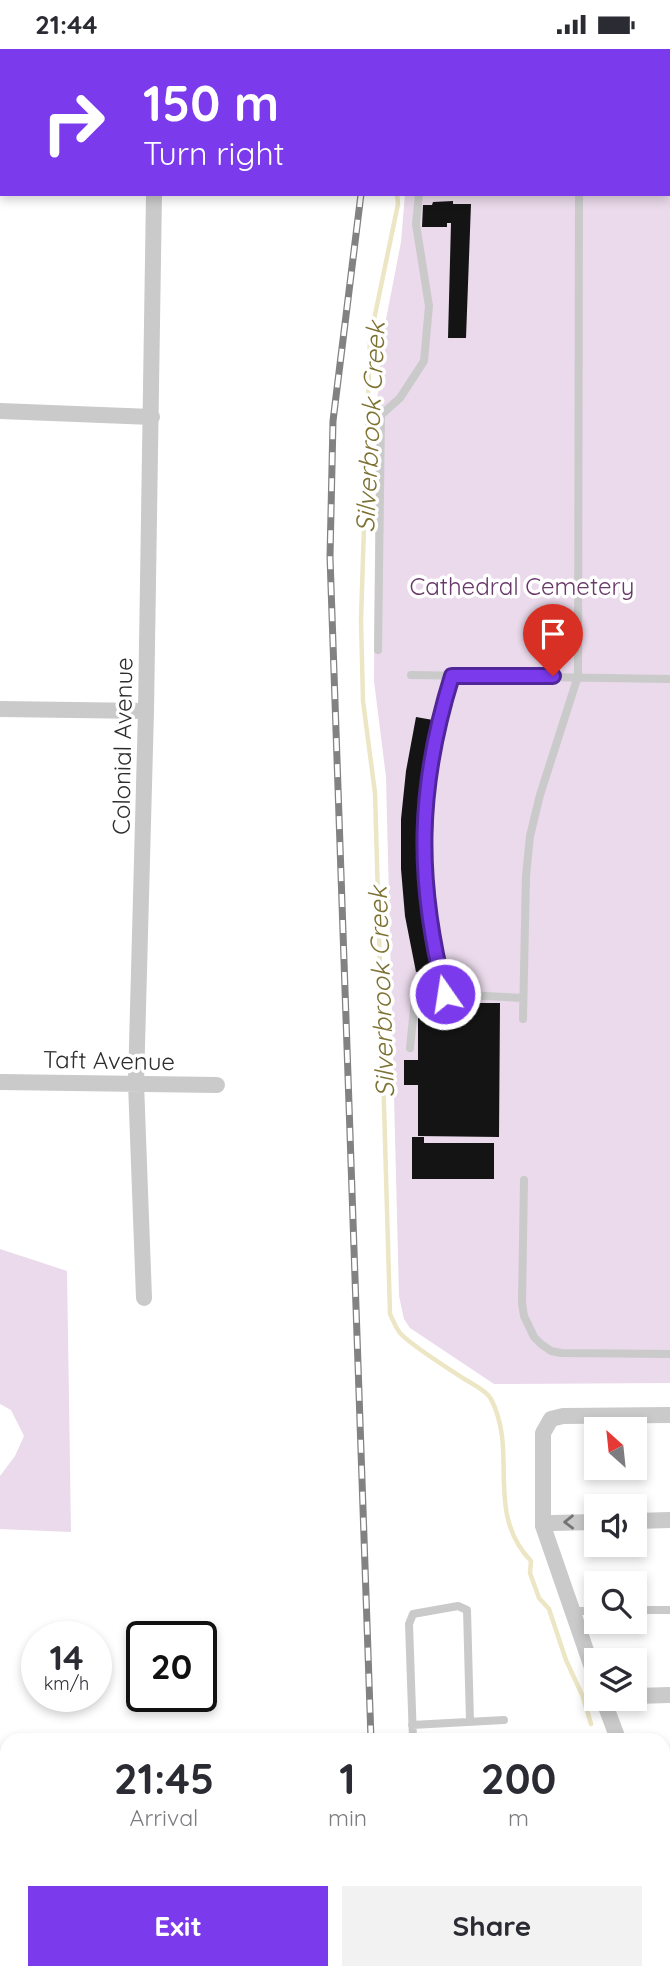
<!DOCTYPE html>
<html lang="en">
<head>
<meta charset="utf-8">
<style>
	:root { --surface:#fff; --page:#f2f2f3; --text:#2b2b33; --muted:#7c7c81; --accent:#7c3aed }
	body { margin:0; font-family:Quicksand,sans-serif; background:var(--page); color:var(--text); height:100vh; display:flex; flex-direction:column; font-size:26px; white-space:nowrap }
	* { box-sizing:border-box; margin:0 }
	p { font-size:23px; color:var(--muted) }
	.icon { flex:none; width:38px; height:38px; fill:none; stroke:currentColor; stroke-width:2; stroke-linecap:round; stroke-linejoin:round }
	.map { position:relative; flex:1; overflow:hidden }
	.sheet { position:absolute; left:0px; top:1684px; width:670px; height:247px; display:flex; flex-direction:column; background:var(--surface); border-radius:21px 21px 0 0; box-shadow:0 4px 10px #0003 }
	.sheet>* { flex:none }
	.guide { position:absolute; left:0px; top:0px; width:670px; height:147px; box-shadow:0 4px 10px #0003; background:#7c3aed; color:#fff; overflow:hidden }
	.needle { width:46px; rotate:333deg }
	.fabs { position:absolute; left:584px; top:1368px; display:grid; gap:14px }
	.fabs a { display:grid; place-items:center; width:63px; height:63px; border-radius:0px; background:var(--surface); box-shadow:0 4px 10px #0003; font-size:35px }
	.speed { position:absolute; left:21px; top:1572px; display:flex; gap:14px; font-size:35px; font-weight:700; text-align:center }
	.speed>* { display:grid; place-content:center; width:91px; height:91px; border-radius:50%; background:var(--surface); box-shadow:0 4px 10px #0003; line-height:1 }
	.speed small { font-size:18px; font-weight:400 }
	.speed .limit { border:4px solid #111; border-radius:10px; background:#fff; color:#111 }
	.pin { position:absolute; display:grid; place-items:center; width:60px; height:60px; color:#fff; margin:-72px -30px; border-radius:50% 50% 50% 0; rotate:-45deg; box-shadow:0 0 7px #0007 }
	.pin .icon { rotate:45deg }
	.me { position:absolute; width:77px; margin:-38px; rotate:347deg; stroke-linejoin:round; filter:drop-shadow(0 0 5px #0008) }
	.turn { display:flex; align-items:center; gap:24px; height:147px; padding:0 28px; font-size:32px }
	.turn .icon { width:91px; height:91px; stroke-width:2.5 }
	.turn b { display:block; font-size:49px; line-height:60px }
	.eta { display:flex; justify-content:space-evenly; align-items:center; height:119px; text-align:center }
	.eta b { font-size:42px; font-weight:700; line-height:49px }
	.action { display:flex; gap:14px; margin-top:auto; padding:14px 28px }
	.action a { flex:1; height:80px; border-radius:0px; background:var(--accent); color:#fff; font-size:28px; font-weight:700; line-height:80px; text-align:center }
	.action a+a { background:var(--page); color:var(--text) }
	.status { display:flex; justify-content:space-between; align-items:center; height:49px; padding:0 35px; background:var(--surface); direction:ltr }
	.status svg { height:19px; fill:currentColor }
	.map>svg:first-child { display:block }
	.green { fill:#eadaeb }
	.lines { fill:none; stroke-linecap:round; stroke-linejoin:round }
	.stream { stroke:#ece6c5; stroke-width:4.5 }
	.building { fill:#141414 }
	.service { stroke:#cacaca; stroke-width:8 }
	.minor { stroke:#cacaca; stroke-width:16 }
	.rail-casing { stroke:#828282; stroke-width:7 }
	.rail { stroke:#fff; stroke-width:4.5; stroke-dasharray:13; stroke-linecap:butt }
	.oneway { stroke:#747474 }
	.route-casing { stroke:#51269a; stroke-width:18 }
	.route { stroke:#7c3aed; stroke-width:12 }
	.labels { text-anchor:middle; dominant-baseline:central; stroke-width:7; stroke-linejoin:round; paint-order:stroke }
	.park-label { font-size:24px; fill:#69396a; stroke:#fff }
	.street-label { font-size:24px; fill:#2d2d2d; stroke:#fff }
	.water-label { font-size:26px; font-style:italic; fill:#7e7233; stroke:#fff }
</style>
</head>
<body>
<div class="status"><b>21:44</b><svg viewBox="0 0 49 12"><path d="M0 12V9h3v3zM5 12V6h3v6zM10 12V3h3v9zM15 12V0h3v12zM26 1h20v11H26zM47 4h2v5h-2z"/></svg></div>
<div class="map">
<svg width="670" height="1929" viewBox="0 0 670 1929">
	<rect width="100%" height="100%" fill="#fff"/>
	<path class="green" d="M418 0H670V1334L494 1335 410 1279 404 1270 399 1247 386 728 374 632 376 367 382 291 401 193 405 145H668V2H417Z
		M0 1200 67 1222 71 1483 0 1480V1427L15 1407 24 1387 11 1361 0 1355Z"/>
	<g class="lines">
		<path class="stream" d="M397 145 398 155 370 290 361 571 363 652 375 744 390 1265C393 1271 396 1279 400 1284 412 1297 449 1320 466 1331 474 1336 487 1342 491 1350 519 1404 484 1463 531 1512L530 1524 539 1549 549 1560 566 1611 583 1648 591 1675
			M645 1929V1923"/>
	</g>
	<path class="building" d="M453 152V155H471L466 289H448L451 174H447V178H422L423 156H432L433 153Z
		M416 668 433 671 422 725 417 772V820L422 866 433 920 416 923 405 867 401 820V770L406 722Z
		M420 954H500L499 1088 418 1087V1036H404V1011H418V969H420Z
		M412 1088H424V1094H494V1130H412Z"/>
	<g class="lines">
		<path class="service" d="M453 2 454 0
			M668 139H670
			M378 601 381 366 400 349 424 312 429 257 416 175 419 145
			M411 626 670 630
			M445 945C416 832 417 738 452 627
			M523 970 526 827 530 787 540 746 578 627 579 145
			M410 999 415 950 418 947 445 945 523 949
			M524 1131 522 1254 524 1267 534 1288 541 1295 551 1302 561 1304 670 1305
			M635 1561H670
			M573 1562H597
			M412 1676 504 1671
			M413 1690 409 1575 413 1565 458 1557 467 1561 470 1672
			M0 1718 7 1727
			M663 1759 670 1756
			M0 1864H7
			M663 1884 670 1898
			M523 1923 524 1929
			M26 1929V1923"/>
		<path class="minor" d="M155 2V0
			M0 362 152 368
			M0 660 146 662
			M0 1033 217 1036
			M144 1249 136 1034 146 662 154 145
			M635 1472 670 1471
			M543 1477 552 1474 597 1473
			M597 1633 543 1477V1384L551 1370 563 1367 670 1366
			M635 1647 670 1646
			M603 1650 618 1690
			M663 1807 670 1821
			M128 1929V1923"/>
		<g class="rail-casing">
			<path id="rail" d="M400 2 401 0
				M361 145 333 372 330 508 371 1690
				M379 1923V1929"/>
		</g>
		<use href="#rail" class="rail"/>
	</g>
	<defs><path id="oneway-chevron" d="M-2-3.5L2.5 0L-2 3.5" fill="none" stroke-width="1.6" stroke-linecap="round" stroke-linejoin="round" transform="scale(1.75)"/></defs>
	<use class="oneway" href="#oneway-chevron" transform="translate(569 1473) rotate(179)"/>
	<g class="lines">
		<g class="route-casing">
			<path id="route" d="M445 945C416 831 417 739 452 627H553"/>
		</g>
		<use href="#route" class="route"/>
	</g>
	<g class="labels">
		<g class="park-label">
			<text x="522" y="537">Cathedral Cemetery</text>
		</g>
		<g class="street-label">
			<text transform="translate(122 697) rotate(-89)">Colonial Avenue</text>
			<text transform="translate(109 1011) rotate(1)">Taft Avenue</text>
		</g>
		<g class="water-label">
			<text transform="translate(370 378) rotate(-87)">Silverbrook Creek</text>
			<text transform="translate(381 943) rotate(-92)">Silverbrook Creek</text>
		</g>
	</g>
</svg>
<div class="fabs">
<a><svg class="needle" viewBox="-14 -14 28 28"><path d="M0-13l5 13h-10z" fill="#e53935"/><path d="M0 13l5-13h-10z" fill="#7c7c81"/></svg></a>
<a><svg class="icon" aria-label="sound" viewBox="0 0 24 24"><path d="M4 9h4l5-4v14l-5-4H4zM17 9q2 3 0 6"/></svg></a>
<a><svg class="icon" aria-label="search" viewBox="0 0 24 24"><circle cx="10" cy="10" r="6"/><path d="M15 15l6 6"/></svg></a>
<a><svg class="icon" aria-label="layers" viewBox="0 0 24 24"><path d="M12 4l9 5-9 5-9-5zM3 14l9 5 9-5"/></svg></a>
</div>
<div class="speed"><div>14<small>km/h</small></div><div class="limit">20</div></div>
<div class="pin" style="left:553px;top:627px;background:#d93025"><svg class="icon" aria-label="arrive" viewBox="0 0 24 24"><path d="M6 21V4h12l-3 4 3 4H6"/></svg></div>
<svg class="me" style="left:445px;top:945px" viewBox="-20 -20 40 40"><circle r="17" fill="#7c3aed" stroke="#fff" stroke-width="3"/><path d="M0-11L8 9 0 5-8 9z" fill="#fff"/></svg>
<div class="guide">
<div class="turn"><svg class="icon" aria-label="right" viewBox="0 0 24 24"><path d="M7 20v-9h11M14 6l5 5-5 5"/></svg><div><b>150 m</b>Turn right</div></div>
</div>
<section class="sheet">
<div class="eta">
<div><b>21:45</b><p>Arrival</p></div>
<div><b>1</b><p>min</p></div>
<div><b>200</b><p>m</p></div>
</div>
<div class="action"><a>Exit</a><a>Share</a></div>
</section>
</div>
</body>
</html>
